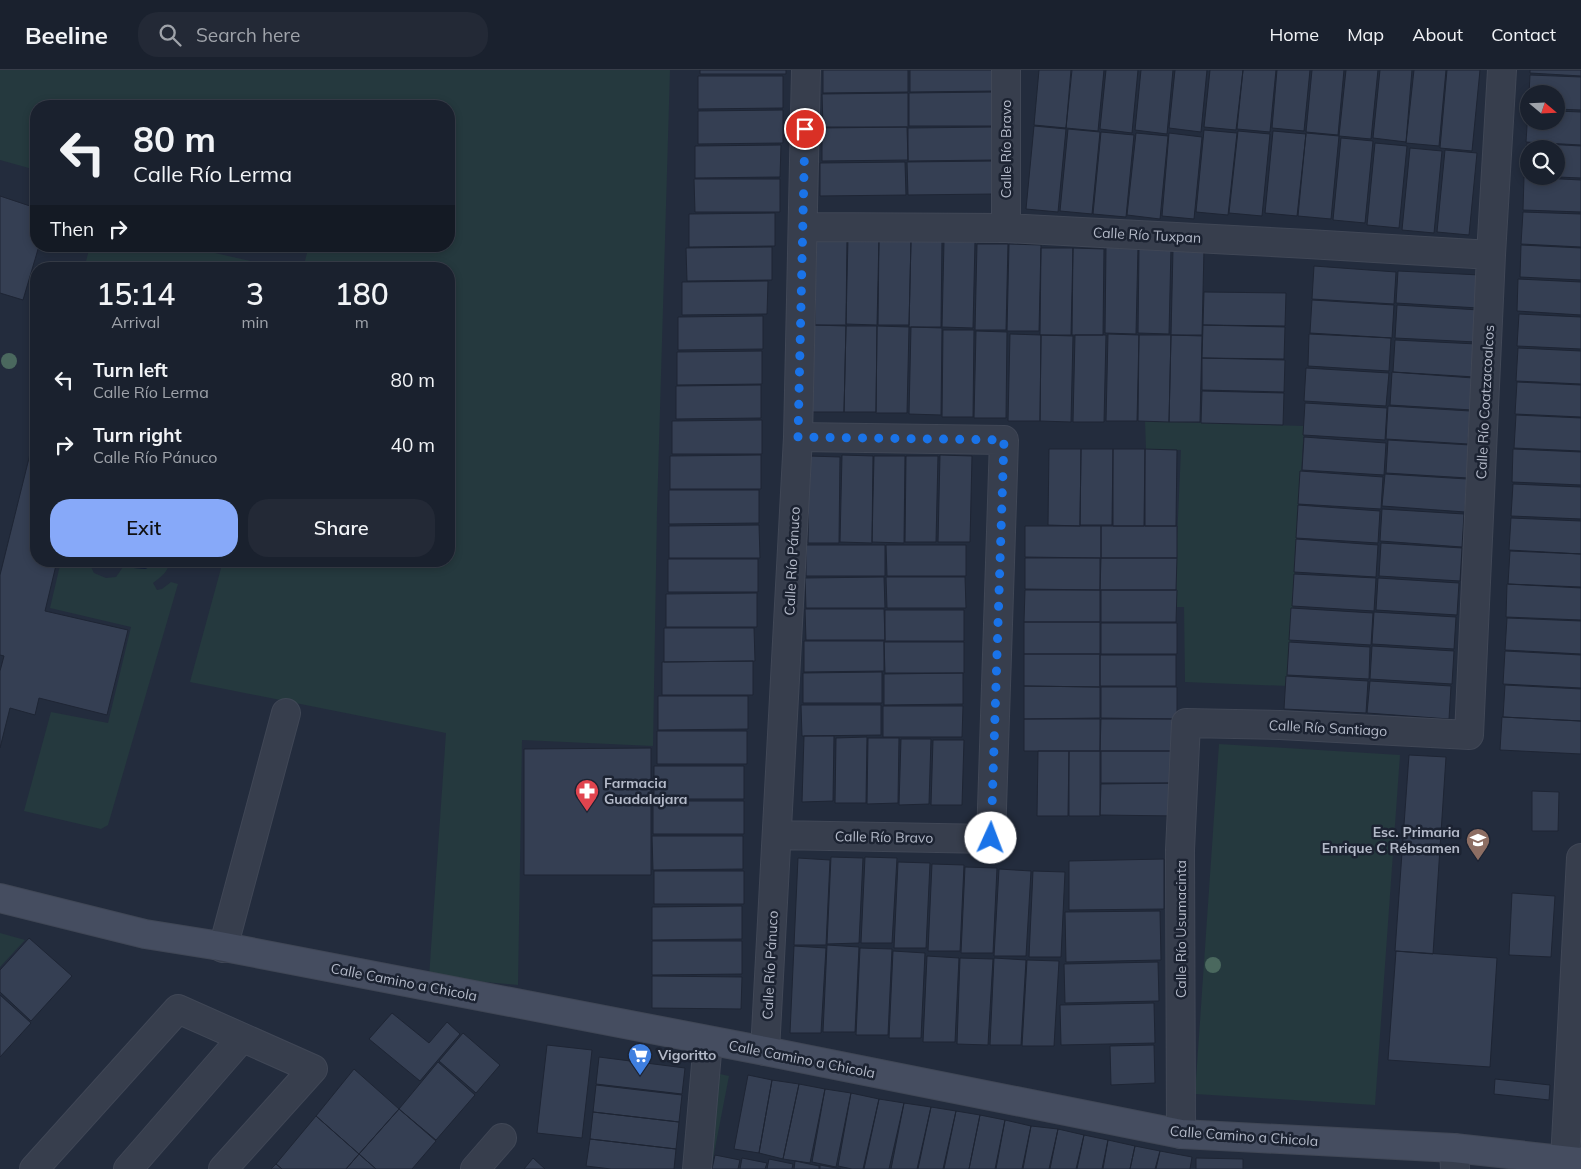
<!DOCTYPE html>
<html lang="en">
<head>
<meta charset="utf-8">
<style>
	:root { --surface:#1a212e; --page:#232936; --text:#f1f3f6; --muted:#9fa3aa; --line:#383e4a; --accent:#87a9f9 }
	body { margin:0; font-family:Mulish,sans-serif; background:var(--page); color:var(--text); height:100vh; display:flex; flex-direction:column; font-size:19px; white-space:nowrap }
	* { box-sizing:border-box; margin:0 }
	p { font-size:16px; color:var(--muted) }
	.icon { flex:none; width:28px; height:28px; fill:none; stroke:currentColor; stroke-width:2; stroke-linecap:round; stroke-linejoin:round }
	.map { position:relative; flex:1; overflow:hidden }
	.drawer { position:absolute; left:30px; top:192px; width:425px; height:305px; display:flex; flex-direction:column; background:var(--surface); border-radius:20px; box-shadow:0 2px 8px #0003,0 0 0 1px var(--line) }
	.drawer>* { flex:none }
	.hud { position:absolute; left:30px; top:30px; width:425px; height:152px; border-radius:20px; box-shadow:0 2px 8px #0003,0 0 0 1px var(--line); background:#1a212e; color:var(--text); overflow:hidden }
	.needle { width:32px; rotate:109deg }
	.controls { position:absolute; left:1520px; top:15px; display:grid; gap:10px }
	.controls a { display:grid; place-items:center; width:45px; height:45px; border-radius:50%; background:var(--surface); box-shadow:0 2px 8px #0003,0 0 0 1px var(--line); font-size:25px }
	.pin { position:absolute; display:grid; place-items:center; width:42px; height:42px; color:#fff; margin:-21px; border:2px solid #fff; border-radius:50%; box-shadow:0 1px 5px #0007 }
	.me { position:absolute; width:55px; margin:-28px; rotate:2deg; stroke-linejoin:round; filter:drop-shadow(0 0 4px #0008) }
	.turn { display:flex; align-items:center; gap:18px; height:105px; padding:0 20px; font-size:22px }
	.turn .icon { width:65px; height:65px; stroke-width:2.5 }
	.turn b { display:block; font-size:35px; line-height:42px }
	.then { display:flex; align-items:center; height:48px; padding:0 20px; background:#0003; gap:10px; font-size:19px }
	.eta { display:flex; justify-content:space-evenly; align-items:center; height:85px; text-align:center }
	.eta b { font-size:30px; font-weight:600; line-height:35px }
	.cta { display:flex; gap:10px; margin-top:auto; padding:10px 20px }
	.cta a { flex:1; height:58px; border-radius:20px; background:var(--accent); color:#111; font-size:20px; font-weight:600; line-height:58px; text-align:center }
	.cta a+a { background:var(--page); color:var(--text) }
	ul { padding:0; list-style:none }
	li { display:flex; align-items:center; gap:15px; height:65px; padding:0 20px }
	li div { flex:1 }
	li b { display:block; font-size:19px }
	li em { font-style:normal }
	header { display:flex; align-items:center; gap:30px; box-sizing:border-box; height:70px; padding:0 25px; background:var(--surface); border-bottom:1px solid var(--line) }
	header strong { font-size:24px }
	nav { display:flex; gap:28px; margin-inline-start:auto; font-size:18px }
	.search { width:350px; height:45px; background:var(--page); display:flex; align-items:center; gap:12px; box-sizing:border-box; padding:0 18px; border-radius:20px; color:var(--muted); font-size:19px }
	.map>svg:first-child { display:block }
	.green { fill:#25393e }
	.water { fill:#16223b }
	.building { fill:#353f53; stroke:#1e2534 }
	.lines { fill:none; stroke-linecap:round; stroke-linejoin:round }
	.street-casing { stroke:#404756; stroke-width:30 }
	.secondary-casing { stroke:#404756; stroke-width:30 }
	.street { stroke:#373e4d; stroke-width:28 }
	.secondary { stroke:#454d60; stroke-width:28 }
	.tree { fill:#4a685e }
	.route { stroke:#1a73e8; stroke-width:9; stroke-dasharray:0 16.2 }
	.labels { text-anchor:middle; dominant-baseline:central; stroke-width:5; stroke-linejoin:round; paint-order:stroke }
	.street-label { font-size:14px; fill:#b3b9c8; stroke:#1c2332 }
	.poi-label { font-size:14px; font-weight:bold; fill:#b3b9c8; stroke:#1c2332; text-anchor:start }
</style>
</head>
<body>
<header>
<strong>Beeline</strong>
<div class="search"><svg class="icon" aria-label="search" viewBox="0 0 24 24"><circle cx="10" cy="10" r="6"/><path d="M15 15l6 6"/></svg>Search here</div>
<nav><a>Home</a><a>Map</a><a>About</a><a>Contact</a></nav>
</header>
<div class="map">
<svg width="1581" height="1099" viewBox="0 0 1581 1099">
	<rect width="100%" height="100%" fill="#232c3d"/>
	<path class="green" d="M0 0H670L657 441 653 676 522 670 518 915 429 907 446 663 190 612 223 491H449V199H303L308 179 298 176H449V36H36V100L0 90Z
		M90 176H184L272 196V199H84Z
		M1145 351 1304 356 1288 616 1185 612 1184 537H1174L1181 380 1146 379Z
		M61 491H88L94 503 106 508 116 507 123 497 145 499 159 493 160 491H170C168 502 161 507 153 513L157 520 162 519 171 512 178 514 108 755 101 759 24 741 51 642 108 653 131 557 50 538Z
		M1219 674 1400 685 1375 1035 1195 1024Z
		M0 863 25 870 0 897Z
		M720 1004 729 1006 711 1099H705Z"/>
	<path class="water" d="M124 491H160L159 493 145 499 123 497Z"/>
	<path class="building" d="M700 0H786V4H700Z
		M823 0H908V22L823 23Z
		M910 0H995V21L910 22Z
		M1039 0H1072L1066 58 1034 55Z
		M1071 0H1104L1098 61 1066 58Z
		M1106 0H1138L1132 63 1100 59Z
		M1141 0H1173L1167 64 1135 60Z
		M1175 0H1207L1201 62 1169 58Z
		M1210 0H1243L1236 60 1204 57Z
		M1243 0H1276L1270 62 1237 59Z
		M1277 0H1310L1304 61 1272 58Z
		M1312 0H1344L1338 65 1306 62Z
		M1346 0H1378L1371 69 1339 66Z
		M1380 0H1412L1406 72 1373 68Z
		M1414 0H1446L1439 76 1406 73Z
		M1447 0H1480L1472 81 1440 78Z
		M1530 0H1581V6L1530 3Z
		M1530 5 1581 7V40L1556 39V24H1529Z
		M698 6H783V38L698 39Z
		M994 22V56H909V23Z
		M908 23V57H823L822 24Z
		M783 40V73L698 74V41Z
		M1528 40H1529V51H1556V41L1581 42V75L1526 72Z
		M1034 56 1066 59 1058 142 1026 139Z
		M907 57 908 90 822 91V58Z
		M994 57V90L908 91V58Z
		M1068 59 1100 62 1092 144 1060 141Z
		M1204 60 1237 63 1228 145 1196 142Z
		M1238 61 1270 64 1262 146 1229 143Z
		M1273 61 1306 64 1297 146 1265 143Z
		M1101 62 1134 65 1126 147 1093 144Z
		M1136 63 1168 66 1160 149 1127 145Z
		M1169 63 1202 67 1194 149 1162 146Z
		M1306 63 1339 66 1331 149 1298 146Z
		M1341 68 1373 71 1365 153 1333 150Z
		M1375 73 1407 76 1399 158 1367 155Z
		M1527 73 1581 76V108L1534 106H1556V79H1529V106H1525Z
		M781 75 780 107 695 108V76Z
		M1410 78 1442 81 1434 163 1402 160Z
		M1445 80 1477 83 1469 165 1437 162Z
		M993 91V124L908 125 907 92Z
		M905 92 906 125 820 126V93Z
		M1524 107 1581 110V142L1523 140Z
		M694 109H780V142H695Z
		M0 126 36 138V176H39L23 230 0 223Z
		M1523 142 1581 144V177L1521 174Z
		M775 143V176L689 177V144Z
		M816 168H847L846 255H815Z
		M848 168H879L877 255 846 254Z
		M879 168 911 169 909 255H878Z
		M911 171H942L941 257H909Z
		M944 171 975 172 973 258 942 257Z
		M977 174H1008L1006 260H975Z
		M1009 174 1041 175 1039 261H1007Z
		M1521 175 1581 178V210L1520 207Z
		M772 177V210L687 211 686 178Z
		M1106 177H1138L1136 264 1105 263Z
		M1139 177 1171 178 1169 264 1138 263Z
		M1041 178H1073L1071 265H1040Z
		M1073 178 1104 179 1103 265H1072Z
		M1173 179H1204L1202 265H1171Z
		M1314 196 1396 202 1394 234 1312 229Z
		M1398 201 1480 205 1478 238 1396 233Z
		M1518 209 1581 212V245L1517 241Z
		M768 211 767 244 682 245V212Z
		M1204 222 1286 223 1285 256 1203 255Z
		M1312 230 1394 235 1392 268 1310 263Z
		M1397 235 1479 240 1476 272 1395 268Z
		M1519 244 1581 247V279L1517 276Z
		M763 246V279L678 280V247Z
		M814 255 846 256 844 342H812Z
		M1203 255 1285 257 1284 289 1202 288Z
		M846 256H877L876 342H844Z
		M877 256 909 257 907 343H876Z
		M911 257 942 258 941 345 909 344Z
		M943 260H974L973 347H942Z
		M976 261 1007 262 1006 348H974Z
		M1010 264 1041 265 1040 351H1008Z
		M1108 264 1139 265 1137 351H1106Z
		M1309 264 1391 268 1389 301 1308 296Z
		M1041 265 1073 266 1071 352 1040 351Z
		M1075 265H1106L1104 352H1073Z
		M1139 265H1171L1169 352 1138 351Z
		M1171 265 1202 266 1200 352H1169Z
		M1395 270 1477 274 1475 307 1393 302Z
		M1518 278 1581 281V314L1516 311Z
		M762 281V314L677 315V282Z
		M1202 288 1285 290 1284 322 1202 320Z
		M1306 298 1389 303 1386 336 1304 331Z
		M1392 302 1473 308 1472 340 1390 335Z
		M1517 312 1581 315V347L1515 344Z
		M761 315V348L676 349V316Z
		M1202 321 1284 323 1283 355 1201 353Z
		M1305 333 1387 338 1385 370 1303 365Z
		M1388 336 1470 341 1468 374 1386 369Z
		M1516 345 1581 348V381L1514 378Z
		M762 350V384H672V351Z
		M35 364 36 365V491H57L45 541 128 560 107 645 39 628 35 645 10 638 0 678V601L4 586 0 585V505Z
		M1304 367 1386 373 1384 405 1302 400Z
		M1388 370 1470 375 1468 408 1386 403Z
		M1049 379H1081L1080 456 1048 455Z
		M1081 379H1113L1112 455H1080Z
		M1113 379H1145L1144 456H1113Z
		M1145 379 1177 380 1176 456H1145Z
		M1513 379 1581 382V415L1512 412Z
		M761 385V419H670V386Z
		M842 385 873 386 872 473 840 472Z
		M940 385 972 386 970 472H938Z
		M809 386 840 387 839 473H808Z
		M874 386H905L904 473 872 472Z
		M906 386H938L936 472H905Z
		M1300 401 1383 407 1381 439 1298 434Z
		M1385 404 1467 409 1465 442 1382 436Z
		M1513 414 1581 417V449L1511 446Z
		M669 420H759V453L669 454Z
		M1298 435 1380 441 1378 473 1296 468Z
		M1382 439 1464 444 1462 477 1380 471Z
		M1511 448 1581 451V484L1509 480Z
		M759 455 760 488H669V456Z
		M1025 456H1101V488L1025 487Z
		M1101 456H1177V488H1101Z
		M1296 469 1378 475 1376 507 1294 502Z
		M1381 473 1462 478 1460 511 1379 506Z
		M806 475H885V506H806Z
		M886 475H966V506H887Z
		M1510 481 1581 484V517L1508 514Z
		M1025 488H1100V520L1025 519Z
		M1101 488H1177L1176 520H1100Z
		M668 489H758V522H668Z
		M1294 504 1376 508 1374 541 1292 536Z
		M884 507 885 538H806L805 508Z
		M886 507H965L966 538H887Z
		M1378 508 1459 513 1457 545 1376 540Z
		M1507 514 1581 518V550L1506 547Z
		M1025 520H1100V552H1024Z
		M1101 520H1177L1176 552H1101Z
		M757 523V557H666V524Z
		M1291 538 1373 543 1371 575 1289 570Z
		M805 539H884L885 570H806Z
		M885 540H964V571H885Z
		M1374 542 1456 547 1454 579 1372 574Z
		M1507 548 1581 551V584L1505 580Z
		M1024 552H1100V584H1024Z
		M1101 553H1177V584H1101Z
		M664 558H754L755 591 664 592Z
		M804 571H884V601L804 602Z
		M884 572H964V603H885Z
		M1289 572 1370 577 1369 609 1287 605Z
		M1372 576 1454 581 1452 614 1370 609Z
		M1505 581 1581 585V618L1503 614Z
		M1024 584H1100V617L1024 616Z
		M1100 585H1176V616H1100Z
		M753 591V625H662V592Z
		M882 602V633H803V603Z
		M963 603V634L884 635V604Z
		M1286 606 1368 611 1366 643 1284 639Z
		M1370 611 1451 616 1449 649 1367 643Z
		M1505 615 1581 619V651L1503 647Z
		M1024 616 1100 617V648L1024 649Z
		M1101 617H1177V649L1101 648Z
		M658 626H748V659L658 660Z
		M801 635H881V665L802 666Z
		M883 636H963L962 667H883Z
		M1502 647 1581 651V684L1500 680Z
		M1024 649H1100V681H1024Z
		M1101 649H1176V681H1100Z
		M657 661H747V694H657Z
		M804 666H834L833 731 802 732Z
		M867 667 866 733H835L836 668Z
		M868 668H899L898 733 867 734Z
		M901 669H931L929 734 899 735Z
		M933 670H964L962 735H931Z
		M651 678V805H524V679Z
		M1038 681H1069L1068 746H1037Z
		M1069 681H1100V746H1069Z
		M1101 681H1176V713H1101Z
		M1409 685 1446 687 1433 884 1395 881Z
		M654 696H744V729H654Z
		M1176 713V746L1100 745 1101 714Z
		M1532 721 1559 722 1558 761H1532Z
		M653 731H744V764H653Z
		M652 766H743V799L653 800Z
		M831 787 863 788 859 873 827 874Z
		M865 787 897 788 892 873H861Z
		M798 788 830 790 826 875H794Z
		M1164 789V839L1069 840V791Z
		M898 792 930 793 926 878H894Z
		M932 794 964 795 960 881H928Z
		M965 797 997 798 993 883H961Z
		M999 799 1031 801 1026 886H994Z
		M654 801H744V834H654Z
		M1033 801 1065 802 1061 887H1029Z
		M1512 823 1555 826 1551 887 1509 885Z
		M742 836V869L652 870V837Z
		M1160 841 1161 890 1066 892 1065 842Z
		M29 868 72 906 31 951 0 922V900Z
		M652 871H742V904L652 905Z
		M827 875 859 877 855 962H823Z
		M794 876 826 878 821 963H790Z
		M860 878 892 879 888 965H856Z
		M893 881 925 883 921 968H889Z
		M1396 881 1497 888 1490 997 1388 990Z
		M927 886 959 888 955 972H923Z
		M960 888 993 889 988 975 957 974Z
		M994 888 1026 890 1021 975H990Z
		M1027 890 1059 891 1054 976H1022Z
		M1158 892 1159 931 1065 933 1064 894Z
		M652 906 742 907 741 939 652 938Z
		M0 925 31 953 0 987Z
		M1154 933 1155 973 1061 975 1060 935Z
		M392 943 429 973 447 952 460 964 420 1011 369 969Z
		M463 963 500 995 476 1023 439 991Z
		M547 975 592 980 582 1068 537 1063Z
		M1154 975 1155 1013 1111 1015 1110 976Z
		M599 987 685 998 682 1024 596 1014Z
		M438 992 475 1025 436 1070 399 1039Z
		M354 999 399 1039 359 1084 316 1046Z
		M748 1005 772 1010 759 1083 734 1079Z
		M1495 1009 1550 1015 1549 1030 1494 1024Z
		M772 1010 799 1014 783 1089 759 1083Z
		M799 1014 825 1019 810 1093 783 1089Z
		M596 1015 682 1025 679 1052 593 1042Z
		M825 1019 851 1023 836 1097 812 1092Z
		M851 1023 879 1029 863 1099H852L838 1096Z
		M879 1029 904 1033 889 1099H864Z
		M904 1033 931 1037 917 1099H891Z
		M931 1037 956 1041 943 1099H918Z
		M399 1039 436 1071 412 1099H376L359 1084Z
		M956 1041 980 1045 969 1099H944Z
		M593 1042 679 1052 676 1079 590 1069Z
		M980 1045 1005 1050 995 1099H969Z
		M316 1046 359 1084 346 1099H282L276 1094Z
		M1005 1050 1031 1056 1022 1099H996Z
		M1031 1056 1058 1059 1049 1099H1023Z
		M1058 1059 1084 1065 1076 1099H1050Z
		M1084 1065 1108 1070 1102 1099H1077Z
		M590 1069 676 1079 674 1099H611L586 1096Z
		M1108 1070 1135 1076 1130 1099H1103Z
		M1135 1076 1160 1081 1155 1099H1130Z
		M1160 1081 1192 1087 1190 1099H1156Z
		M359 1084 376 1099H346Z
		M715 1085 740 1090 738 1099H712Z
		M533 1088 545 1099H524Z
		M742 1088 767 1093 765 1099H740Z
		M1196 1088 1243 1089V1099H1196Z
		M769 1089 793 1094 792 1099H767Z
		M795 1091 819 1096V1099H794Z
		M276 1094 282 1099H271Z
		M820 1095 841 1099H820Z"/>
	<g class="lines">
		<g class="street-casing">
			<path id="street" d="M1006 0V158
				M803 157 1006 158 1308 174 1491 185
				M777 765 991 769 1004 370 798 367
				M223 878 286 643
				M765 981 798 367 806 0
				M1181 1064 1180 780 1186 653 1280 655 1469 665 1491 185 1502 0
				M1454 1078 1455 1099
				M1565 1090 1581 788
				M34 1099 178 939 313 999 223 1099
				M128 1099 242 968
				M475 1099 502 1068
				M697 1099 708 971"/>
		</g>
		<g class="secondary-casing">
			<path id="secondary" d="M0 828 145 864 214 875 765 981 1181 1064 1454 1078 1581 1092"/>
		</g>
		<use href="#street" class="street"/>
		<use href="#secondary" class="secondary"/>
	</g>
	<g class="tree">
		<circle cx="9" cy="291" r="8"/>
		<circle cx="1213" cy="895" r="8"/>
	</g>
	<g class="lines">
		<path class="route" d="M805 59 798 367 1004 370 991 768"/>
	</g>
	<defs>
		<g id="pharmacy-pin" transform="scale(1.25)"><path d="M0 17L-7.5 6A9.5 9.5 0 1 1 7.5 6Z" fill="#e0444e" stroke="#1c2332"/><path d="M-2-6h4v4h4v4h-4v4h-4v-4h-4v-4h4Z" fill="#fff"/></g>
		<g id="school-pin" transform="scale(1.25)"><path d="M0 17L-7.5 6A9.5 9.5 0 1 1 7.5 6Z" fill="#8d6e63" stroke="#1c2332"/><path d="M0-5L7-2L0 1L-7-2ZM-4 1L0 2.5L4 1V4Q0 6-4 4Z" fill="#fff"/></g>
		<g id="supermarket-pin" transform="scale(1.25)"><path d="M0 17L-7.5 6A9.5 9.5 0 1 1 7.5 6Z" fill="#3f7fe0" stroke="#1c2332"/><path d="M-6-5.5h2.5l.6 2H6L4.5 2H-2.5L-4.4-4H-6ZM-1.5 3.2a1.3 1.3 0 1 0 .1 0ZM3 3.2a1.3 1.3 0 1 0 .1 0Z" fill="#fff"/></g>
	</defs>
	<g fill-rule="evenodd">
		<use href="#pharmacy-pin" x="587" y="721"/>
		<use href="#school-pin" x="1478" y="770"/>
		<use href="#supermarket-pin" x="640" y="985"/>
	</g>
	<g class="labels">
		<g class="street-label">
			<text transform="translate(1006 79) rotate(-90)">Calle Río Bravo</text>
			<text transform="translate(1147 165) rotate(3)">Calle Río Tuxpan</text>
			<text transform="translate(1485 332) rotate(-87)">Calle Río Coatzacoalcos</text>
			<text transform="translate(792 491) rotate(-87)">Calle Río Pánuco</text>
			<text transform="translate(1328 658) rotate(3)">Calle Río Santiago</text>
			<text transform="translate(884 767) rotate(1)">Calle Río Bravo</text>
			<text transform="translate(1181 859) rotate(-90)">Calle Río Usumacinta</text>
			<text transform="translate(770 895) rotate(-87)">Calle Río Pánuco</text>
			<text transform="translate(404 912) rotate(11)">Calle Camino a Chicola</text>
			<text transform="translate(802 989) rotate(11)">Calle Camino a Chicola</text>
			<text transform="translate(1244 1066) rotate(4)">Calle Camino a Chicola</text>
		</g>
		<g class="poi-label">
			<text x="604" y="713">Farmacia<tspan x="604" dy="16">Guadalajara</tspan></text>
			<text x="1460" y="762" text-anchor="end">Esc. Primaria<tspan x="1460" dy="16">Enrique C Rébsamen</tspan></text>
			<text x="658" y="985">Vigoritto</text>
		</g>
	</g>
</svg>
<div class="controls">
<a><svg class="needle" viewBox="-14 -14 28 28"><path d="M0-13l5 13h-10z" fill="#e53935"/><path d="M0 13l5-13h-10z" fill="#9fa3aa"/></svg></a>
<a><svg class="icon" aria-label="search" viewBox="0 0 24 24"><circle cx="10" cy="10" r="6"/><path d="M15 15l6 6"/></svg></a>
</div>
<div class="pin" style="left:805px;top:59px;background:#d93025"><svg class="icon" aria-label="arrive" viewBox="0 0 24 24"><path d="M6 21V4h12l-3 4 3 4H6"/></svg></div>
<svg class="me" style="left:991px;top:768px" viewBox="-20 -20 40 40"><circle r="19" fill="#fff"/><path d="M0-13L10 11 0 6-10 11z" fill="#1a73e8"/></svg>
<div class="hud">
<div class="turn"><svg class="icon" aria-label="left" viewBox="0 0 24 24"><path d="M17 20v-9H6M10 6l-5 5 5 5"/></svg><div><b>80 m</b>Calle Río Lerma</div></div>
<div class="then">Then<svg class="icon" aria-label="right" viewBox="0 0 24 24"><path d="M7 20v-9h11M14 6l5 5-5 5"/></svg></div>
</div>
<section class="drawer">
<div class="eta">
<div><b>15:14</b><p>Arrival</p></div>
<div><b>3</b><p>min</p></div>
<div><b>180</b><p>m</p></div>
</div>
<ul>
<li><svg class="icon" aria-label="left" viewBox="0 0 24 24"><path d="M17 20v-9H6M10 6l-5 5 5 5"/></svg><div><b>Turn left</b><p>Calle Río Lerma</p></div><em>80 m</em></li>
<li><svg class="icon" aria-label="right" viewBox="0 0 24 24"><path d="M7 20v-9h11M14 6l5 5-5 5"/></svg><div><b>Turn right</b><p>Calle Río Pánuco</p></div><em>40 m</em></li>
</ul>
<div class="cta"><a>Exit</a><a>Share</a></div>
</section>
</div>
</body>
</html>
